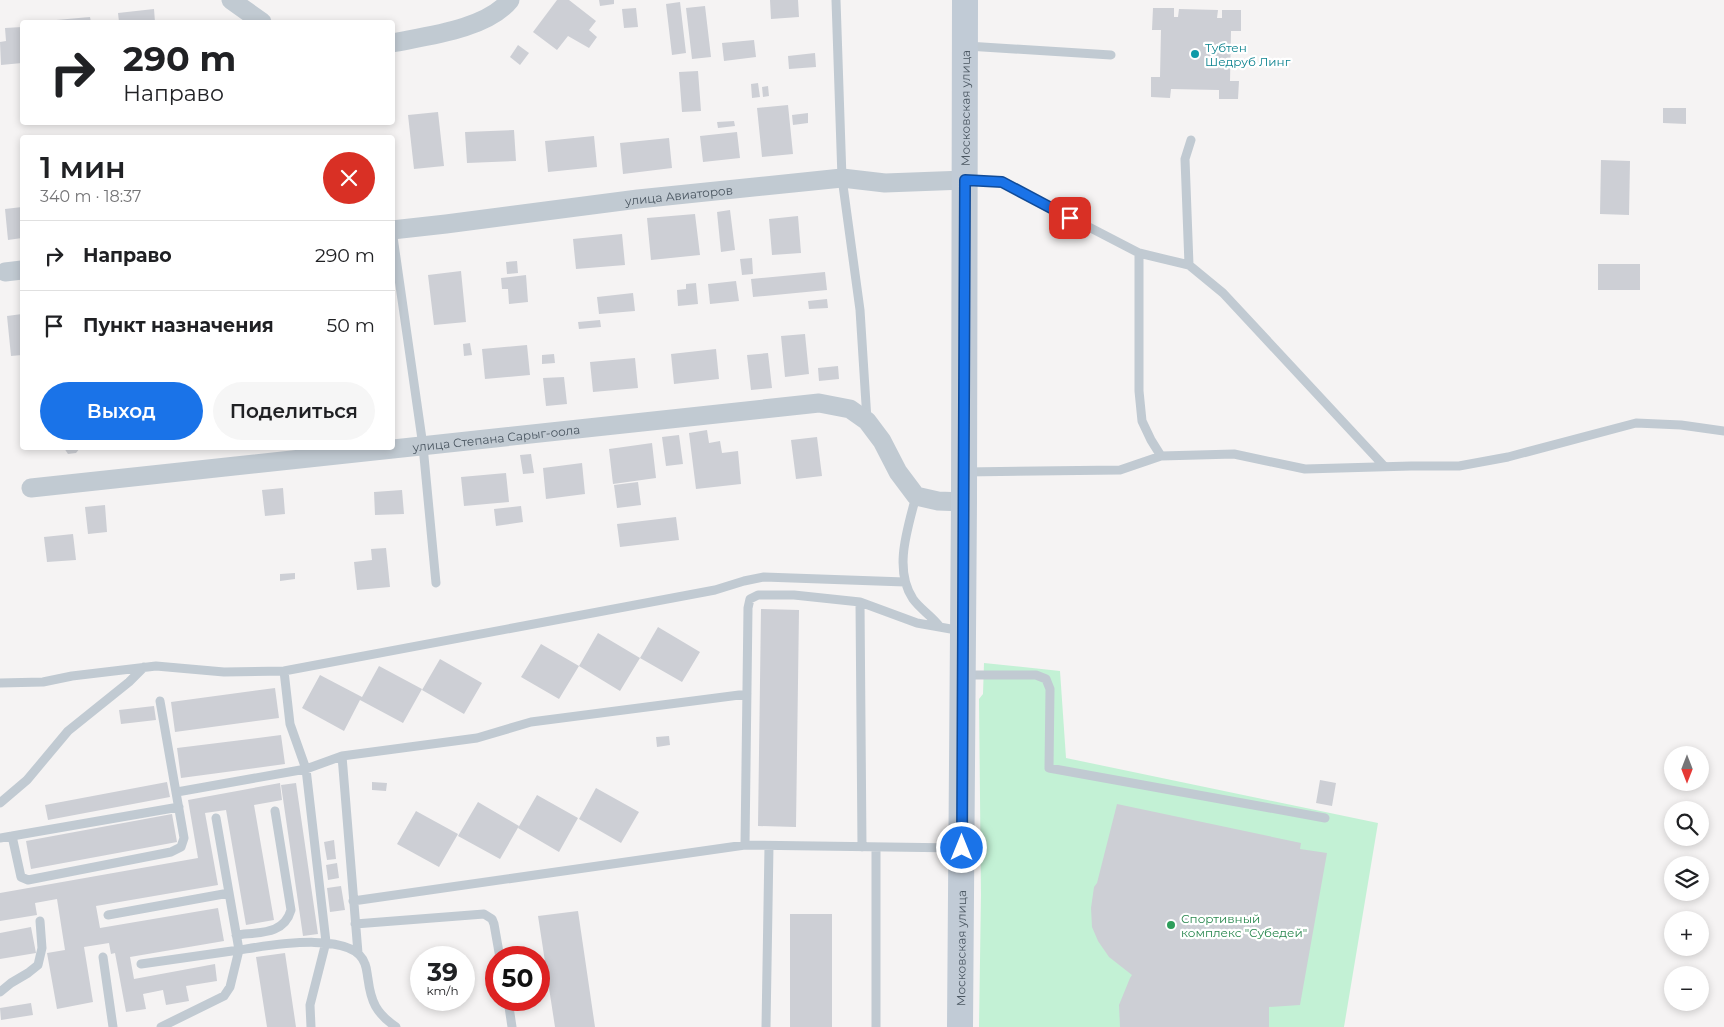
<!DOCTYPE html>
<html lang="ru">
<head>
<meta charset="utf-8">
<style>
	:root { --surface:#fff; --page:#f6f6f6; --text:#202124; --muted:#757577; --line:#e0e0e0; --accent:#1a73e8 }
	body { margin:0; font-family:Montserrat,sans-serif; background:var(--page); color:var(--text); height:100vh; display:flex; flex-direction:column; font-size:19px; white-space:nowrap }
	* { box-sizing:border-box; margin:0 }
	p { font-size:16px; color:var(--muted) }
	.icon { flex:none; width:28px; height:28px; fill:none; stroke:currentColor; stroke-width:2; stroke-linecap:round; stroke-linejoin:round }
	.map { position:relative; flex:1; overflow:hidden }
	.sheet { position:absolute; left:20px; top:135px; width:375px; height:315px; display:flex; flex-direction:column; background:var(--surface); border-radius:5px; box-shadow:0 2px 8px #0003 }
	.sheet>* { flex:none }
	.banner { position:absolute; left:20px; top:20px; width:375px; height:105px; border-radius:5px; box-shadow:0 2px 8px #0003; background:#fff; color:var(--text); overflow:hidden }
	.needle { width:32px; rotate:180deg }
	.fabs { position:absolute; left:1664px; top:746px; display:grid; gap:10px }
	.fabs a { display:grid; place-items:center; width:45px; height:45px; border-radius:50%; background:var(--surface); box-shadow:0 2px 8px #0003; font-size:25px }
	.speed { position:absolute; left:410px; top:946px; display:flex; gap:10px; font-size:25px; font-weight:700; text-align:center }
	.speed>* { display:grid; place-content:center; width:65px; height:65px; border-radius:50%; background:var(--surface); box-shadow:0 2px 8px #0003; line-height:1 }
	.speed small { font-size:12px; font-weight:400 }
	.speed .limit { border:8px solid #d22; background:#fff; color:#111 }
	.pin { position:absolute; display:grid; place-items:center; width:42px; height:42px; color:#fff; margin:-21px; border-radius:10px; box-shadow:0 2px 8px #0006 }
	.me { position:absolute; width:55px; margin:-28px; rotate:0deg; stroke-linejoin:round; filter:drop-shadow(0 0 4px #0008) }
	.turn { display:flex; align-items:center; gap:18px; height:105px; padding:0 20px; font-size:22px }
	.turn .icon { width:65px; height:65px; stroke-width:2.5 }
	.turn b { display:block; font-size:35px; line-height:42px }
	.round { display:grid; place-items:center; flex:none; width:52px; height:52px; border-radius:26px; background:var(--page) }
	.overview { display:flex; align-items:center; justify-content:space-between; height:85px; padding:0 20px }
	h1 { font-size:30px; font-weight:600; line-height:38px }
	.action { display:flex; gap:10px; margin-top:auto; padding:10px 20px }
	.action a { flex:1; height:58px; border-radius:30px; background:var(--accent); color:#fff; font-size:20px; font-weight:600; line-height:58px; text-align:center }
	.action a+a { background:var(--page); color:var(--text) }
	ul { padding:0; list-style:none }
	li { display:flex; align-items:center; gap:15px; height:70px; padding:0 20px; border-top:1px solid var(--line) }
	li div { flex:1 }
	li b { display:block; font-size:19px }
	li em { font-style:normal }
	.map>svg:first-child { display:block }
	.green { fill:#c3f1d5 }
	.building { fill:#cdcfd5 }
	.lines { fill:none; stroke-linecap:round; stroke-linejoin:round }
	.lane { stroke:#c1cad2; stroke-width:9 }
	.street { stroke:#c1cad2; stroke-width:19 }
	.secondary { stroke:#c1cbd6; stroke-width:26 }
	.route-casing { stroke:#114b97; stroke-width:12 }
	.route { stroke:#1a73e8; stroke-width:9 }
	.culture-dot { fill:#0f9aa8; stroke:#fff; stroke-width:2 }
	.leisure-dot { fill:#2e9e5b; stroke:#fff; stroke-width:2 }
	.labels { text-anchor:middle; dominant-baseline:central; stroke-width:4.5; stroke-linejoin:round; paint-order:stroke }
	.culture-label { font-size:12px; fill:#0d838f; stroke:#fff; text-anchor:start }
	.street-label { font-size:12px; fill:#4a5661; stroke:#fff }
	.leisure-label { font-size:12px; fill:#27864d; stroke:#fff; text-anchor:start }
</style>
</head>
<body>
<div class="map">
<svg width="1724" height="1027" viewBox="0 0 1724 1027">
	<rect width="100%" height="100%" fill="#f5f3f3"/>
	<path class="green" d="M984 663 1060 671 1066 758 1378 823 1344 1027H979L981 895 979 699 983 694Z"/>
	<path class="building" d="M557 0H569L596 21 589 30 597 37 589 48 568 36 557 50 533 32Z
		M599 0H614V4L600 6Z
		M770 0H798L799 17 771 19Z
		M680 2 686 53 672 55 666 4Z
		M705 6 711 57 692 59 686 8Z
		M636 8 638 27 624 28 622 9Z
		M1153 8H1174V17H1178L1179 9 1218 10 1217 18H1222V10H1241V31H1231L1230 81H1239L1238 99H1219V90L1171 89 1170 98 1151 97V77H1160L1161 30H1152Z
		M154 9 155 22H119L118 13Z
		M90 17 91 22H45V21Z
		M22 27V63L1 65 0 42 6 41 5 28Z
		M754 40 756 57 724 61 722 43Z
		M518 45 529 53 520 65 510 57Z
		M815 53 816 67 789 69 788 56Z
		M698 71 701 111 682 112 679 72Z
		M758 83 760 97 752 98 751 84Z
		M768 86 769 96 763 97 762 87Z
		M788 105 793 154 762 157 757 108Z
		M1663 108H1686V124L1663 123Z
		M438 112 444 166 414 169 408 115Z
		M808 113V123L793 125 792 115Z
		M734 121 735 126 718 128 717 122Z
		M514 130 516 161 467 163 465 132Z
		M737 132 740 158 703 162 700 136Z
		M594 136 597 167 548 172 545 141Z
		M669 138 672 168 623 174 620 143Z
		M1601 160 1630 161 1629 215 1600 214Z
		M22 207V238L8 240 5 209Z
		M730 210 735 250 721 252 717 212Z
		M695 214 700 255 651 260 647 218Z
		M798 216 801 253 772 255 769 219Z
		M622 234 625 265 576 269 573 239Z
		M752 258 753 274 742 275 740 259Z
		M517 261 518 273 507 274 506 262Z
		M1598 264H1640V290H1598Z
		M461 271 466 322 434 325 428 275Z
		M825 272 827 290 753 297 751 279Z
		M526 275 528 302 509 304 508 289H502L501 278Z
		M736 281 739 301 710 304 708 284Z
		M696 283 698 304 678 306 677 290 686 289V284Z
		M633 293 635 311 599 314 597 297Z
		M827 299 828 308 809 309 808 301Z
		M22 314V355L11 356 7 316Z
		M600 320 601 327 579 329 578 322Z
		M805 334 809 374 785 377 781 336Z
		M470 343 472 355 464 356 463 344Z
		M527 345 530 375 485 379 482 349Z
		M716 349 719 379 674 384 671 354Z
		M768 353 772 388 751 390 747 355Z
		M554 354 555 363 542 364V355Z
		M635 358 638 388 593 392 590 362Z
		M838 366 839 379 819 381 818 368Z
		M564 377 567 404 546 406 543 378Z
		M707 430 709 443 720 441 722 453 738 451 741 484 696 489 689 433Z
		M679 435 683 464 666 466 662 437Z
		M817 437 822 476 796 479 791 440Z
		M652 443 656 478 613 484 609 449Z
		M64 448H80L76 453 68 454Z
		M531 454 534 473 523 474 520 455Z
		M582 463 585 494 546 499 543 468Z
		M506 473 509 502 464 506 461 477Z
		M638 482 641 505 617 508 614 485Z
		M283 488 285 514 265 516 262 490Z
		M402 490 404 514 375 515 374 492Z
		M105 505 107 532 88 534 85 507Z
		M521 506 523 522 496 526 494 509Z
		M676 517 679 540 620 547 617 524Z
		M73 534 76 560 47 562 44 537Z
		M386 548 390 587 357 590 354 562 372 560 371 549Z
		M295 573V579L280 581V574Z
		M761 609 799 610 796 827 758 826Z
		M658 627 700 652 682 682 640 658 620 691 579 666 559 699 521 677 541 644 579 666 598 633 640 658Z
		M440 659 482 683 464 714 422 690Z
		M379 666 422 689 403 723 360 700 344 731 302 708 320 675 362 697Z
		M275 688 279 718 175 732 171 702Z
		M154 706 156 720 121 724 119 710Z
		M281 735 285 764 181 778 177 748Z
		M669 736 670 745 657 747 656 737Z
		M1320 780 1336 783 1332 806 1316 803Z
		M167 782 170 797 48 820 45 805Z
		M372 782 387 783 386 791 372 790Z
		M280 783 282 800 254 805 274 920 246 925 226 810 205 813 218 885 96 906 100 928 218 908 224 941 130 957 134 979 215 964 217 981 186 986 189 1001 166 1005 163 990 143 994 146 1009 126 1012 115 953 111 954 109 943 84 947 93 1002 57 1009 47 953 65 950 57 899 35 903 37 915 0 921V893L198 858 188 800Z
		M296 783 318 934 303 936 281 785Z
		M596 788 639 812 621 843 579 819Z
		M537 795 578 818 559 852 518 828Z
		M478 802 519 826 500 859 458 836Z
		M1117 804 1301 843 1300 849 1327 853 1300 1005 1269 1007V1027H1120L1119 1005 1130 978 1132 975 1109 957 1098 941 1092 927 1091 908 1094 887 1097 883Z
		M416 811 458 834 439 867 397 844Z
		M172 814 177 842 31 869 26 841Z
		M334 840 336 859 327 860 324 842Z
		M337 863 339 878 328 880 326 865Z
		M341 886 345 910 330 912 327 888Z
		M578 911 595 1027H555L538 916Z
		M790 914H832V1027H790Z
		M31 927 36 953 0 959V933Z
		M285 953 296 1027H267L256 957Z
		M31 1003 33 1015 1 1020 0 1008Z"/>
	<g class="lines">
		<path class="lane" d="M836 0 842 178 860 310 867 420
			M967 46 1111 55
			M392 230 423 446 436 583
			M1139 253 1189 265 1223 293 1384 466
			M1189 265 1185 159 1191 140
			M1161 456 1234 454 1305 469 1411 466H1459L1508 457 1636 423 1681 425 1724 431
			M965 472 1120 470 1161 456 1151 440 1142 421 1139 391V253L1002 182 967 180
			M916 496C908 528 893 569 913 599 920 609 932 616 940 627
			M860 602 862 847
			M284 671 290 724 306 769 342 756 477 738 531 722 747 694
			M966 675H1036L1046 679 1050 689 1049 768 1325 818
			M0 683 43 682 72 676 156 666 224 672 284 671 715 590 744 581 764 577 905 582
			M342 756 358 953
			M177 792 306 769 326 942 310 1005 311 1027
			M0 803 27 780 68 731 129 682 144 667
			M12 836 179 807
			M0 838 12 836 21 877 28 880 171 852 181 847 184 838 160 701
			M745 845 748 608 750 599 758 595H794L860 602 917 623 962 631
			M353 901 745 845 959 848
			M108 915 229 893
			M355 924 484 914 492 919 494 924 500 958
			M236 935C259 932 284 935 291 910L275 811
			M103 957 113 1027
			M141 964 239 950 216 818
			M0 992 11 983 28 973 38 965 42 948 40 921
			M508 1000 512 1027
			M161 1027 224 996 230 987 239 950C266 946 354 929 365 964 367 969 367 974 368 979 371 1002 376 1013 396 1027
			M766 1027 769 846
			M876 1027V847"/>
		<g class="street">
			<path d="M231 0 262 22"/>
			<path d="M392 43C427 36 487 29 510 0"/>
			<path id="s1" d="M392 230 446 224 638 199 842 178 885 183 965 180"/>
			<path d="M5 272 22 270"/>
			<path id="s2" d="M31 488 819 403 850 409 867 421 882 441 898 472 916 496 938 501 964 502"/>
		</g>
		<path class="secondary" id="s3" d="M960 1027 964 502 965 0"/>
	</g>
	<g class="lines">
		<g class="route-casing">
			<path id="route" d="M962 848 965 180 1002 182 1070 218"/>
		</g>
		<use href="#route" class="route"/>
	</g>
	<circle class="culture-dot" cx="1195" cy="54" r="5"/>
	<circle class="leisure-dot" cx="1171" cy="925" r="5"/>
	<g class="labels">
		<g class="culture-label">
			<text x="1205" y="47">Тубтен<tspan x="1205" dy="14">Шедруб Линг</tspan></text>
		</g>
		<g class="street-label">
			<text stroke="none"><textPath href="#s3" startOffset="919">Московская улица</textPath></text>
			<text stroke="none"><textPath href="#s1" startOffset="289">улица Авиаторов</textPath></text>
			<text stroke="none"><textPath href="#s2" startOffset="468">улица Степана Сарыг-оола</textPath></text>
			<text stroke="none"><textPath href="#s3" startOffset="79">Московская улица</textPath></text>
		</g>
		<g class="leisure-label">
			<text x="1181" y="918">Спортивный<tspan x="1181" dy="14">комплекс "Субедей"</tspan></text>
		</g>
	</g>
</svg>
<div class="fabs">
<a><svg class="needle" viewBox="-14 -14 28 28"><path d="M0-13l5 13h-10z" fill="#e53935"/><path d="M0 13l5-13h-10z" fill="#757577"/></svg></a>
<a><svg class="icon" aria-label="search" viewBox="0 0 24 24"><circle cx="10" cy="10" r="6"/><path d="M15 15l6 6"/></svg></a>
<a><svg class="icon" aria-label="layers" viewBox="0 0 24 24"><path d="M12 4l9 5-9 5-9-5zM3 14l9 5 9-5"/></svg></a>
<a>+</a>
<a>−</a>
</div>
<div class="speed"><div>39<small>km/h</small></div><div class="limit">50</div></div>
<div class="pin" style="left:1070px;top:218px;background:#d93025"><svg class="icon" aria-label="arrive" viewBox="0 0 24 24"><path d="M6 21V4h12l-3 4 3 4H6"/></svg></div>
<svg class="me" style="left:962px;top:848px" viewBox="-20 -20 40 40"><circle r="17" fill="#1a73e8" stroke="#fff" stroke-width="3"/><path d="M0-11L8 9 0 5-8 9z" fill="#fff"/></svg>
<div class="banner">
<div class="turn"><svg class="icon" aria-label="right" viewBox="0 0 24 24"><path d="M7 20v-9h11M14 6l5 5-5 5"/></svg><div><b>290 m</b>Направо</div></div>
</div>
<section class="sheet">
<div class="overview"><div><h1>1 мин</h1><p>340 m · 18:37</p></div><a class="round" style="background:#d93025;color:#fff"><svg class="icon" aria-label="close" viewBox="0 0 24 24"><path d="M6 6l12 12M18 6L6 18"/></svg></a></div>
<ul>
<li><svg class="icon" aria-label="right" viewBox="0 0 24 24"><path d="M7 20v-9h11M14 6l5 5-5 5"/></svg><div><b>Направо</b></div><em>290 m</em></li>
<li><svg class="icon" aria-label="arrive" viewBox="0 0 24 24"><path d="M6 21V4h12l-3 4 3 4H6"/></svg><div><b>Пункт назначения</b></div><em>50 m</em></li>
</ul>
<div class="action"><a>Выход</a><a>Поделиться</a></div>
</section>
</div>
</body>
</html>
